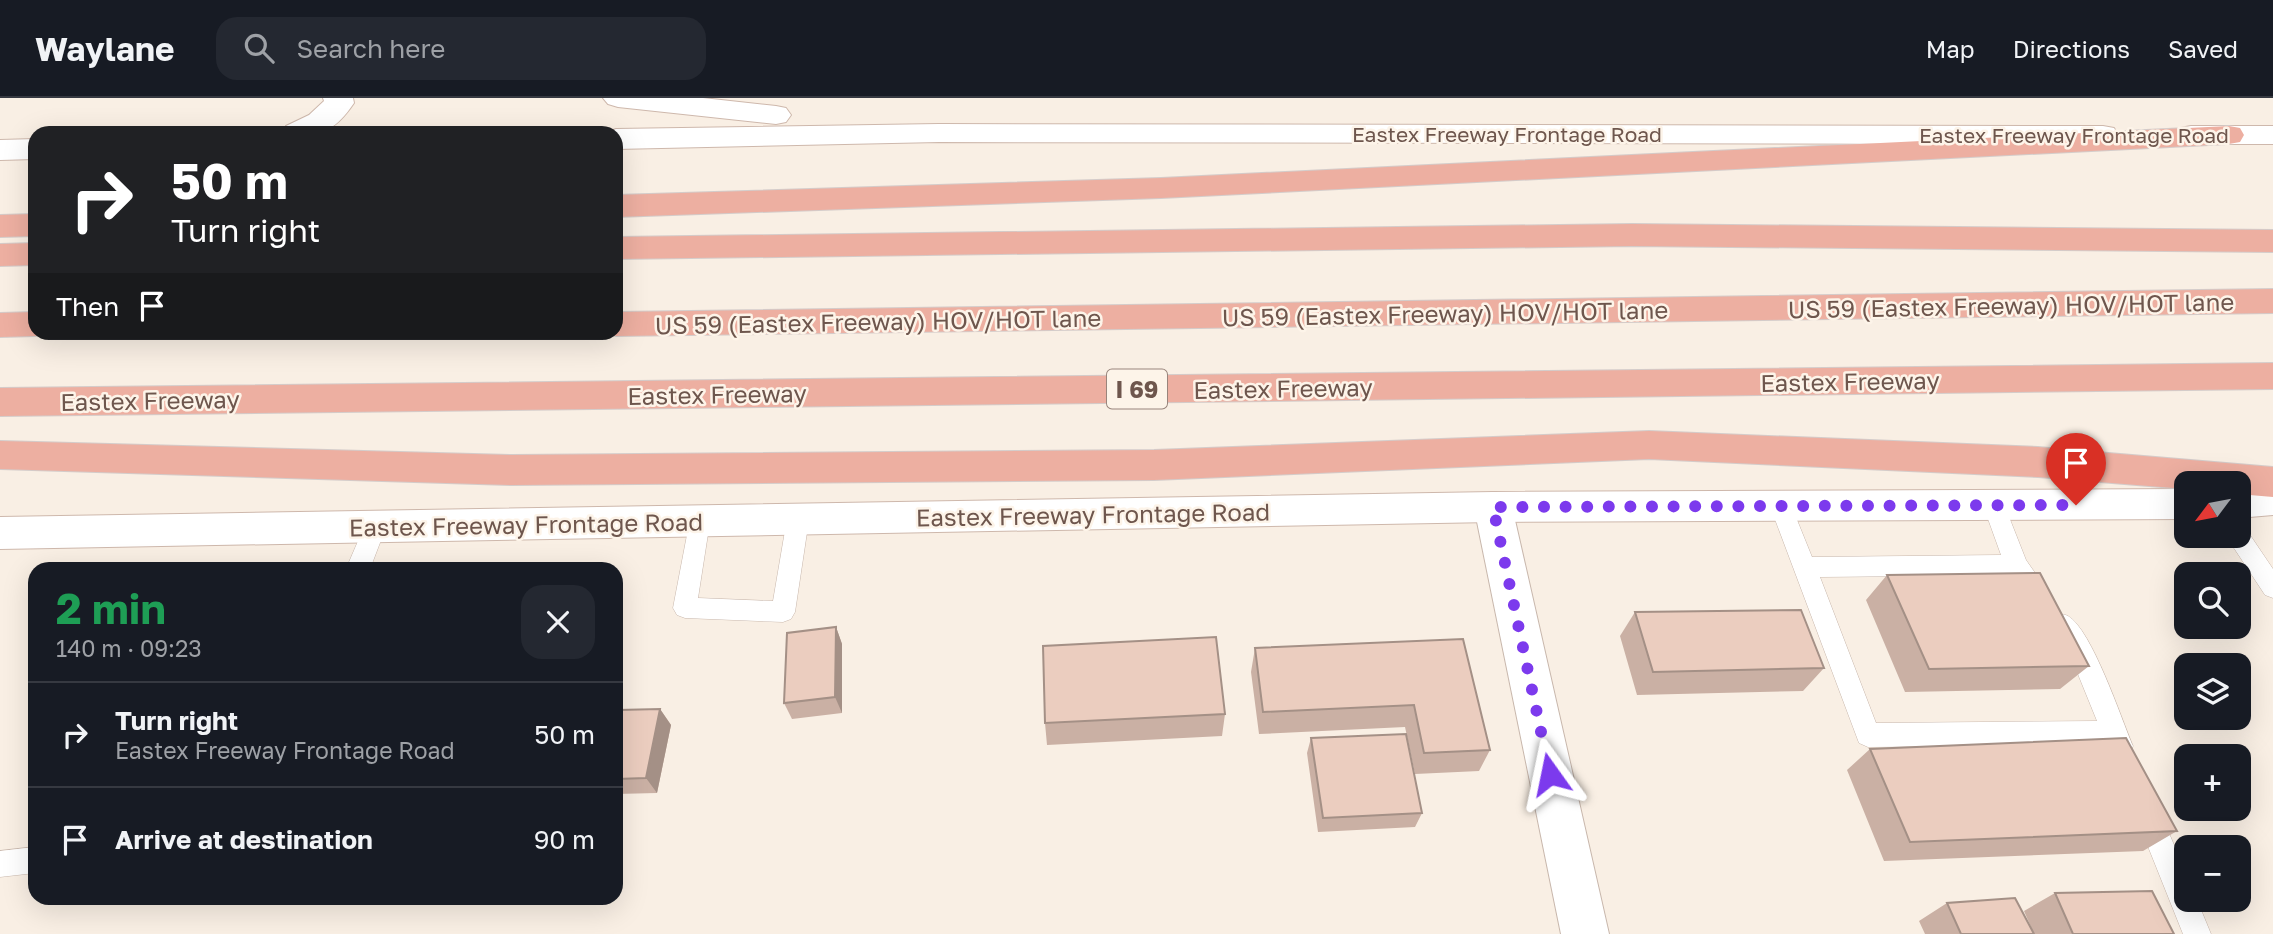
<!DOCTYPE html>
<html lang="en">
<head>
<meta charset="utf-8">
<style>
	:root { --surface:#171b24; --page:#242831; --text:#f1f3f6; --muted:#9ea1a6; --line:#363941 }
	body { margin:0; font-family:"Golos Text",sans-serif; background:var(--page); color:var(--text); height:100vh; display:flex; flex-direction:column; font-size:26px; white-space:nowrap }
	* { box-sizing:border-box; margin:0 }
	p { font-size:23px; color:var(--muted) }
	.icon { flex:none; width:38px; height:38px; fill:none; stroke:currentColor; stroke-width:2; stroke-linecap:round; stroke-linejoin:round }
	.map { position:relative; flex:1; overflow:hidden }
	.panel { position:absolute; left:28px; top:464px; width:595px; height:343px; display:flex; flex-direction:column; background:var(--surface); border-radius:21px; box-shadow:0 7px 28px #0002 }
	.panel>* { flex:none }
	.hud { position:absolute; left:28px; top:28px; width:595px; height:214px; border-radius:21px; box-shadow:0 7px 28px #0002; background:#202124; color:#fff; overflow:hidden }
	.needle { width:46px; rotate:238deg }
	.controls { position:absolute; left:2174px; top:373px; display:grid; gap:14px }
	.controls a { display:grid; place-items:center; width:77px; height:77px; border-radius:14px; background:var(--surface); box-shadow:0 7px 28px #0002; font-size:35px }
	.pin { position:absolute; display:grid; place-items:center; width:60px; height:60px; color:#fff; margin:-72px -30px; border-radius:50% 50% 50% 0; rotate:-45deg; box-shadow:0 0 7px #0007 }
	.pin .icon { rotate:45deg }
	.me { position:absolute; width:77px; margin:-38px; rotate:348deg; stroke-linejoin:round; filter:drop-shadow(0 0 5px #0008) }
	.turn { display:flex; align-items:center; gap:24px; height:147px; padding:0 28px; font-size:32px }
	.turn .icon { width:91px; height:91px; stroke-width:2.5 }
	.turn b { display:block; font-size:49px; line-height:60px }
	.then { display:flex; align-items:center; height:66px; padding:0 28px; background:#0003; gap:14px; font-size:26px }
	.round { display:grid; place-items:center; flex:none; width:74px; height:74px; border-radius:21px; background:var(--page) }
	.overview { display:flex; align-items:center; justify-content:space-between; height:119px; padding:0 28px }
	h1 { font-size:42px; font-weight:700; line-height:52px; color:#1e9e55 }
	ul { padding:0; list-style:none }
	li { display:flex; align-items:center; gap:21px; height:105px; padding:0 28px; border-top:2px solid var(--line) }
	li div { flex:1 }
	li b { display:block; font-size:26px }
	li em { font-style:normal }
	header { display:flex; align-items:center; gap:42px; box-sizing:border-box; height:98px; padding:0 35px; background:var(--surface); border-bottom:2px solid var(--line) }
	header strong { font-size:33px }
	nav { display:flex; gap:38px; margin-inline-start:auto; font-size:24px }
	.search { width:490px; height:63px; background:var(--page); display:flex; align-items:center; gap:18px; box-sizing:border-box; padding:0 24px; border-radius:21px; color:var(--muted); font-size:26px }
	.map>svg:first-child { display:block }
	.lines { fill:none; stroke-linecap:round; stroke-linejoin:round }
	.lane-casing { stroke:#c8b7ac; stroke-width:1 }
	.street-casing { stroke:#c8b7ac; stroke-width:2 }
	.secondary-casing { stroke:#ceb8ac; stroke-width:2 }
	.highway-casing { stroke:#d4ccca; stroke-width:2 }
	.lane { fill:#fff; fill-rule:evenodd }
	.street { fill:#fff; fill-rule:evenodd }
	.secondary { fill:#fff; fill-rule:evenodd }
	.highway { fill:#edafa1; fill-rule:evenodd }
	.wall { fill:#cab0a4 }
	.shaded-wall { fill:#a49086 }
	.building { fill:#ebcdbf; stroke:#a49086; stroke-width:2 }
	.route { stroke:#7c3aed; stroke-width:12; stroke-dasharray:0 21.6 }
	.labels { text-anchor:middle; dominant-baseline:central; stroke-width:5; stroke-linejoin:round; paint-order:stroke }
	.far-street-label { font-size:21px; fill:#6e564d; stroke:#fdf4e9 }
	.shield { fill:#fdf4e9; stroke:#99857c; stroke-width:2 }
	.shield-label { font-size:23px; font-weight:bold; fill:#6e564d }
	.street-label { font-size:24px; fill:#6e564d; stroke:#fdf4e9 }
</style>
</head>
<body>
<header>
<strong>Waylane</strong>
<div class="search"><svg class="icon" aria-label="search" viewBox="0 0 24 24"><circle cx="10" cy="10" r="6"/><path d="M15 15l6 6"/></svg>Search here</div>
<nav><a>Map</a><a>Directions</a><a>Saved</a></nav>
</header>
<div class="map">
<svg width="2273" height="836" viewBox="0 0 2273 836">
	<rect width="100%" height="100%" fill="#f9efe4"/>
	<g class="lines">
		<g class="lane-casing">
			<path id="lane" d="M1994 398 2002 401 2026 462 2052 499 2048 506C2029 513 2020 491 2010 477L1820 479 1876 625 2097 623 2071 559 2049 526 2052 519C2058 517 2062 515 2068 518 2092 532 2121 620 2133 648L2129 656 2120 660 2111 656 2107 647 1868 649 1859 645 1770 408 1773 402 1781 399 1789 402 1812 459 2001 457 1983 407 1986 401Z
				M798 412 806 414 809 421 795 514 791 521 783 524 685 520 677 517 673 510 691 416 699 414 707 416 710 423 698 500 773 503 787 421 790 414Z
				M375 420 383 422 386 429 370 471H346L367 422Z
				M2238 429 2246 431 2273 471V500L2265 497 2226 438H2238Z
				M2148 703 2157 707 2186 775V802H2197L2211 836H2183L2135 716 2139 707Z
				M35 749V775L0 779V753Z"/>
		</g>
		<g class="street-casing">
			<path id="street" d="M1493 394 1507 398 1512 409 1609 836H1561L1474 409 1479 398Z"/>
		</g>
		<g class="secondary-casing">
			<path id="secondary" d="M323 0H353L354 5C331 39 319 35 282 35L286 28 309 17 324 3Z
				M603 0H703L776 8 786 10 791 17 786 24 776 26 618 9 608 6Z
				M939 26 2103 28 2114 30 2118 37 2114 44 2103 46 939 44 616 51V35H605L616 31Z
				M2191 28H2273V46H2191L2180 44 2176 37 2180 30Z
				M35 41V61L0 62V42Z
				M2273 387V417L2238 420V390Z
				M2186 391V421L1493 424 0 451V419L1493 394Z"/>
		</g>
		<g class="highway-casing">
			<path id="highway" d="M2229 28 2240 30 2244 37 2240 44 2229 46 1161 100 616 119V97L1161 80Z
				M35 116V138L0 139V117Z
				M1632 126 2273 132V154L1632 148 616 161V139Z
				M35 145V167L0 168V146Z
				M2273 191V215L616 238 604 234H616V214Z
				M35 214V234L47 235 35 238 0 239V215Z
				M2273 265V291L0 318V290Z
				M1649 333 2038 349 2273 369V399L2238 396V385H2186V391L2038 379 1649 361 1154 382 512 387 0 371V343L512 357 1154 352Z"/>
		</g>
		<use href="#lane" class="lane"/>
		<use href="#street" class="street"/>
		<use href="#secondary" class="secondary"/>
		<use href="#highway" class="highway"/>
	</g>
	<path class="wall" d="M1887 477 2089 568 2060 591 1905 594 1866 502Z
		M1635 514 1824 570 1803 593 1637 597 1620 538Z
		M836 529 842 546V615L792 621 784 605Z
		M1463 541 1490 652 1479 673 1415 676 1405 629 1259 636 1251 574 1255 550Z
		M660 611 671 627 657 695 616 696V622Z
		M1225 616 1222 638 1047 647 1045 625Z
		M1311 640 1422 715 1415 729 1318 734 1307 655Z
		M1870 651 2177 733 2143 753 1884 763 1847 672Z
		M2055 795 2174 836H2034L2024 813Z
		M1947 805 2034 836H1925L1919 823Z"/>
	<path class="shaded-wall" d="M836 529 842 546V615L835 599Z
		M660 611 671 627 657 695 646 680Z"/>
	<path class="building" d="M258 468 257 471H195Z
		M2040 475 2089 568 1929 571 1887 477Z
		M1801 512 1824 570 1653 574 1635 514Z
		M836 529 835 599 784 605 787 535Z
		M1216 539 1225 616 1045 625 1043 548Z
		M1463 541 1490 652 1424 655 1414 607 1263 614 1255 550Z
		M660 611 646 680 616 681V622L618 612Z
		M1406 636 1422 715 1323 720 1311 640Z
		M2126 640 2177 733 1910 744 1870 651Z
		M2152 793 2174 836H2073L2055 795Z
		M2015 800 2034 836H1961L1947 805Z"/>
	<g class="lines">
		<path class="route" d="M1550 676 1493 409 2076 407"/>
	</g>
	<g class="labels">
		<g class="far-street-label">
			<text x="1507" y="36">Eastex Freeway Frontage Road</text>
			<text x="2074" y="37">Eastex Freeway Frontage Road</text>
		</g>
		<rect class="shield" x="1107" y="271.5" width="60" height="39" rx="5"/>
		<g class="shield-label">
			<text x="1137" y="291">I 69</text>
		</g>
		<g class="street-label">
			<text transform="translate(2011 207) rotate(-1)">US 59 (Eastex Freeway) HOV/HOT lane</text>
			<text transform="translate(1445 215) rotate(-1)">US 59 (Eastex Freeway) HOV/HOT lane</text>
			<text transform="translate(878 223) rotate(-1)">US 59 (Eastex Freeway) HOV/HOT lane</text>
			<text transform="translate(1850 283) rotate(-1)">Eastex Freeway</text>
			<text transform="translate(1283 290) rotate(-1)">Eastex Freeway</text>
			<text transform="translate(717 296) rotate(-1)">Eastex Freeway</text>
			<text transform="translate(150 302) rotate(-1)">Eastex Freeway</text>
			<text transform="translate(1093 416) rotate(-1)">Eastex Freeway Frontage Road</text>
			<text transform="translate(526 426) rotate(-1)">Eastex Freeway Frontage Road</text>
		</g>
	</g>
</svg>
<div class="controls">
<a><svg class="needle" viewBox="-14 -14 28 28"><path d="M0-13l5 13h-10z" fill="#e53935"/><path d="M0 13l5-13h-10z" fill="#9ea1a6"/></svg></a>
<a><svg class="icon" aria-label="search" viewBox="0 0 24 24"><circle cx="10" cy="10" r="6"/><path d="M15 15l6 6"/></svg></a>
<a><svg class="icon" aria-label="layers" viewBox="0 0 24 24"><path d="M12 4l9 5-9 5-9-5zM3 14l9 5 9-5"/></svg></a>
<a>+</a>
<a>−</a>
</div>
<div class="pin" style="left:2076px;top:407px;background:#d93025"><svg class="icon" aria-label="arrive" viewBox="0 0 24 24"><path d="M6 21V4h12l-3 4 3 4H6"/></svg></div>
<svg class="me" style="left:1550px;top:676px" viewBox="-20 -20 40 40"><path d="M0-17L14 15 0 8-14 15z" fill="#7c3aed" stroke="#fff" stroke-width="4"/></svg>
<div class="hud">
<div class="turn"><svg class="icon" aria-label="right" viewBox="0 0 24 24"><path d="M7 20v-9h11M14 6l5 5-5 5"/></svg><div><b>50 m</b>Turn right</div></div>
<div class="then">Then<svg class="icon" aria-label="arrive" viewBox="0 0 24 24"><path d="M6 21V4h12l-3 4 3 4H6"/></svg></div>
</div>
<section class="panel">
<div class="overview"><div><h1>2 min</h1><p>140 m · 09:23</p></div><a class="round"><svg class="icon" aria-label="close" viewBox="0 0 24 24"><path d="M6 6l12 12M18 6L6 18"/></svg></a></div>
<ul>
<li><svg class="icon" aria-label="right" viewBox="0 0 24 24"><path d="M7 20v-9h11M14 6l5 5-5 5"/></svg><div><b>Turn right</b><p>Eastex Freeway Frontage Road</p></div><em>50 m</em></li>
<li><svg class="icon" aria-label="arrive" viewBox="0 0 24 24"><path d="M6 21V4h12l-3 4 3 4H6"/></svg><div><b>Arrive at destination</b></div><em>90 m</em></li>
</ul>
</section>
</div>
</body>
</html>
